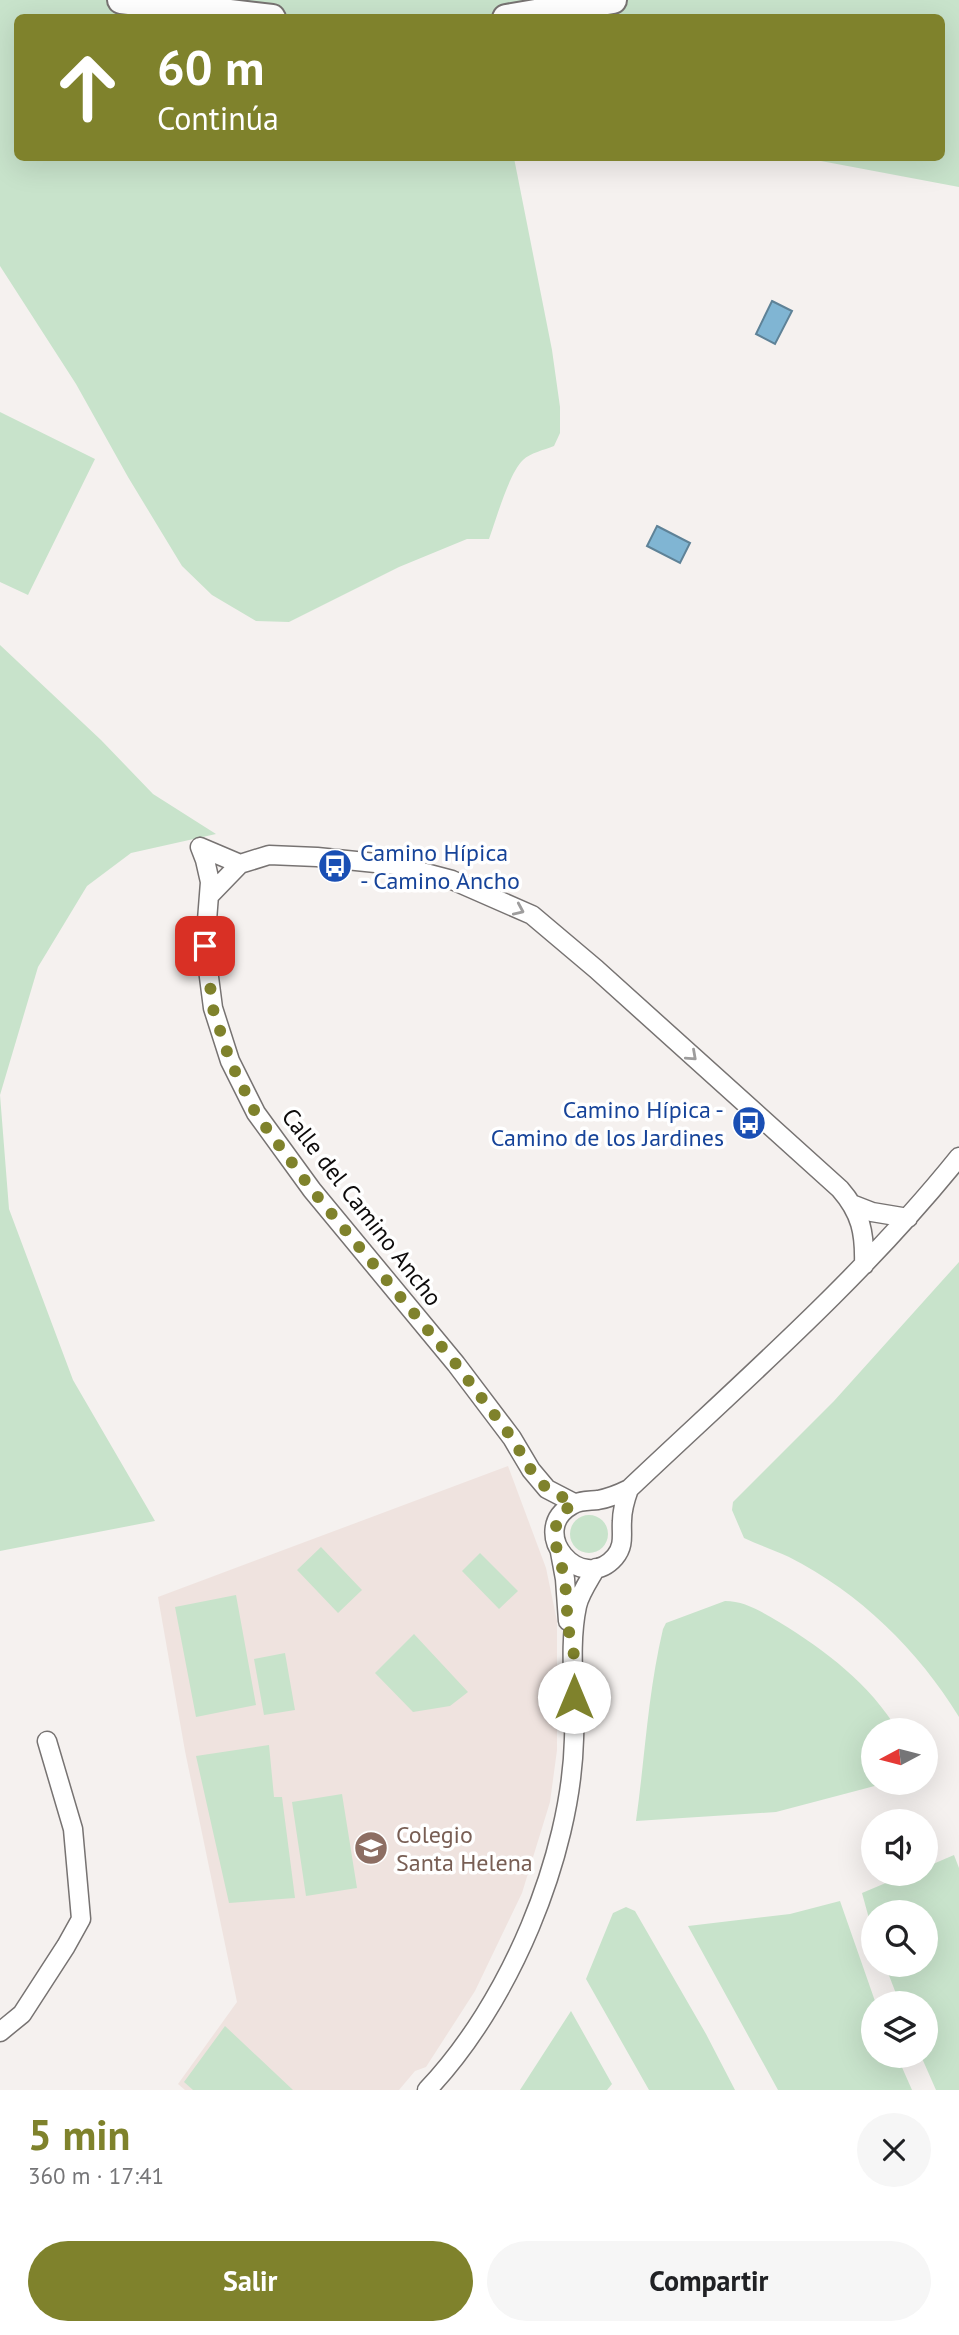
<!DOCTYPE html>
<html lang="es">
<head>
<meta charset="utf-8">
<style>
	:root { --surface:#fff; --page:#f6f6f6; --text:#202124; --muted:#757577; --accent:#7f822c }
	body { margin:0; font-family:"PT Sans",sans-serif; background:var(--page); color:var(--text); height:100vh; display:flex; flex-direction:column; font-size:26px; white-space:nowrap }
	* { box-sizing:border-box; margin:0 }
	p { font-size:23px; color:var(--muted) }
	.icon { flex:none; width:38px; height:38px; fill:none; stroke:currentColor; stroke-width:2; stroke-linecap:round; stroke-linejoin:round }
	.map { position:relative; height:2090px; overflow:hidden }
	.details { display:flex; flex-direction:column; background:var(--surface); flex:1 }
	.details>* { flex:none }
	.hud { position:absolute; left:14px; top:14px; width:931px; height:147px; border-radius:10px; box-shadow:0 7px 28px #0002; background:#7f822c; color:#fff; overflow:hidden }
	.needle { width:46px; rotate:263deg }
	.tools { position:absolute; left:861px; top:1718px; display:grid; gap:14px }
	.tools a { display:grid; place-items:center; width:77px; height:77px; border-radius:50%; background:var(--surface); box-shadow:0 7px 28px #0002; font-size:35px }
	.pin { position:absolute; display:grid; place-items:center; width:60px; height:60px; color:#fff; margin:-30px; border-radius:14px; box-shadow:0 4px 10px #0006 }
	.me { position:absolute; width:77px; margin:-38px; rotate:0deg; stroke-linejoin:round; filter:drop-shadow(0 0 5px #0008) }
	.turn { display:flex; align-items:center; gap:24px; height:147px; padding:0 28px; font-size:32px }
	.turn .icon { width:91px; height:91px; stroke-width:2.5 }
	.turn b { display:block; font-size:49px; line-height:60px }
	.round { display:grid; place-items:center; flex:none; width:74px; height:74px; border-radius:37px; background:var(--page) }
	.headline { display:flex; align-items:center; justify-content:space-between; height:119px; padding:0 28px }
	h1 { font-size:42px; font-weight:800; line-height:52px; color:var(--accent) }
	.action { display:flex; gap:14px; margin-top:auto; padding:14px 28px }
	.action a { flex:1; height:80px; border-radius:42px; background:var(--accent); color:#fff; font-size:28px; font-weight:800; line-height:80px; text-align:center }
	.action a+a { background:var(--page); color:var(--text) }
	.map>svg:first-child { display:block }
	.built { fill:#efe3df }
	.green { fill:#c8e3cb }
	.water { fill:#80b5d3; stroke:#5e8297; stroke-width:2 }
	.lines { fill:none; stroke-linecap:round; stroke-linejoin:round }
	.minor-casing { stroke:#777372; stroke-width:21 }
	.highway-casing { stroke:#777372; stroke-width:30 }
	.minor { stroke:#fff; stroke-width:18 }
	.highway { stroke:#fff; stroke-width:26 }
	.oneway { stroke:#9e9d9d }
	.route { stroke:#7f822c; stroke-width:12; stroke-dasharray:0 21.6 }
	.labels { text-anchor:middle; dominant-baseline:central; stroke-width:7; stroke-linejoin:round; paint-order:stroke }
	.transit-label { font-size:24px; fill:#164399; stroke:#fff; text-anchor:start }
	.street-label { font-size:24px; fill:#0d0b0b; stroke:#fff }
	.education-label { font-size:24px; fill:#785e54; stroke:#fff; text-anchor:start }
</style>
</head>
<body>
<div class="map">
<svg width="959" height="2090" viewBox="0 0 959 2090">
	<rect width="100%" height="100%" fill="#f5f1ef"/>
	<path class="built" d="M508 1466 546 1568 557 1621V1750L550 1802 522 1893 475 1991 426 2067 415 2071 399 2090H185L178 2084 237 2002 185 1751 158 1597Z"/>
	<path class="green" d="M0 0H959V187L805 158H942V18H18V158H514L552 350 560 407V433L554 446C544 450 530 453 523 460 509 473 496 520 489 539H467L399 567 289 622 256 621 212 595 182 566 128 477 76 384 0 266Z
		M0 412 95 459 28 595 0 582Z
		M0 645 101 740 153 794 216 834 131 853 87 886 38 967 0 1095 9 1209 73 1380 155 1521 0 1551Z
		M959 1262V1717C918 1650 860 1593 789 1557 774 1550 759 1545 744 1538L732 1510 733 1502 834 1401Z
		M570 1534a19 19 0 1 1 38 0a19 19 0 1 1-38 0Z
		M321 1547 362 1590 338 1613 297 1570Z
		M480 1553 518 1591 499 1609 462 1571Z
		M236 1595 256 1705 196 1717 175 1607Z
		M725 1601C745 1601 762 1612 779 1622 825 1650 870 1684 898 1731H873V1783H886L776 1812 636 1821C645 1757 648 1692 663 1629L666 1623Z
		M414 1634 468 1692 450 1706 413 1712 375 1673Z
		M285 1653 295 1710 264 1715 254 1659Z
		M269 1745 274 1797H282L295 1898 229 1903 196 1756Z
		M342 1794 357 1888 306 1896 292 1802Z
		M954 1855 959 1868V2090H936L921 2056H926V2004H900L885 1965H926V1913H873V1933L862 1893 907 1874H926V1867Z
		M840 1901 876 2004H873V2056H897L912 2090H778L688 1926 790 1914Z
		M626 1907 635 1911 706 2034 735 2090H649L586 1979 613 1913Z
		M571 2011 612 2084 607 2090H520Z
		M225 2026 293 2090H193L184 2082Z"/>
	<path class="water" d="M772 301 792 311 775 344 756 334Z
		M657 526 690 543 680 563 647 546Z"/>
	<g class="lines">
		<g class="minor-casing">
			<path id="minor" d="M200 847 205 860 210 882 205 946 213 1008 230 1061 256 1113 312 1190 456 1364 512 1438 531 1470 547 1489 574 1503
				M200 847 240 864
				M209 896 240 864 269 855 317 857 395 865 452 880 532 915 596 969 840 1189C861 1213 865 1233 864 1265
				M854 1205 872 1212 908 1218
				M629 1489C625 1500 622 1510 622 1521 621 1534 625 1545 615 1557 581 1596 526 1531 572 1505 580 1500 589 1501 598 1500 609 1498 619 1494 629 1489 742 1382 861 1279 959 1157
				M560 1552 565 1579 568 1621
				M0 2032 22 2014 66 1946 81 1919 73 1829 47 1741
				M427 2090C509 2004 571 1857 574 1739 576 1696 568 1648 577 1606 580 1593 590 1579 596 1568"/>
		</g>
		<g class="highway-casing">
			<path id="highway" d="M121 0 272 18
				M506 18 613 0"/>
		</g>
		<use href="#minor" class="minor"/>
		<use href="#highway" class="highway"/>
	</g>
	<defs><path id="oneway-chevron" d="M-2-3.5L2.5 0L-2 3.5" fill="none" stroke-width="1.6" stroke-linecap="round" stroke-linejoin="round" transform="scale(1.75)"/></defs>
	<g class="oneway">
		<use href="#oneway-chevron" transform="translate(519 910) rotate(24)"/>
		<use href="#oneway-chevron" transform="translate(692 1056) rotate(42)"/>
	</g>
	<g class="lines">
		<path class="route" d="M205 946 213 1009 230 1061 256 1114 312 1190 456 1364 512 1438 531 1470 547 1489 574 1503 565 1510 558 1519 555 1530V1542L565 1579 568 1627 574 1655V1697"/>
	</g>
	<defs>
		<g id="bus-disc" transform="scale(1.75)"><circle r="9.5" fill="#1a4fb4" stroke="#fff"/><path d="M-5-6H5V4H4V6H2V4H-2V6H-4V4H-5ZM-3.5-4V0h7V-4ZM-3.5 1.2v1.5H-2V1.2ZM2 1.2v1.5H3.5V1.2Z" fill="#fff"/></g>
		<g id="school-disc" transform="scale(1.75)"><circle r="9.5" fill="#8d6e63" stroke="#fff"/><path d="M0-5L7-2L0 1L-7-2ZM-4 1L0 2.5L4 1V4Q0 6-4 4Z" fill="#fff"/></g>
	</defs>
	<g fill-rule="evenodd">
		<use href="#bus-disc" x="335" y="866"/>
		<use href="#bus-disc" x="749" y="1123"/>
		<use href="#school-disc" x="371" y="1848"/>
	</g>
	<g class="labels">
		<g class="transit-label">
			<text x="360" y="852">Camino Hípica<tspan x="360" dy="28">- Camino Ancho</tspan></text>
			<text x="724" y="1109" text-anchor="end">Camino Hípica -<tspan x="724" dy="28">Camino de los Jardines</tspan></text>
		</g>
		<g class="street-label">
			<text transform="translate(362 1207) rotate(52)">Calle del Camino Ancho</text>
		</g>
		<g class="education-label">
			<text x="396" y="1834">Colegio<tspan x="396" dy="28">Santa Helena</tspan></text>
		</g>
	</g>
</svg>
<div class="tools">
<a><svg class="needle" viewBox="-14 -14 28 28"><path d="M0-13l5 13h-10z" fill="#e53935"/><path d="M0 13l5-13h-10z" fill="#757577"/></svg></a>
<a><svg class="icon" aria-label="sound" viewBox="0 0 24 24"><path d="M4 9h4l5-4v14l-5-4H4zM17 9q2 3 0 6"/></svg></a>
<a><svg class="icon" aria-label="search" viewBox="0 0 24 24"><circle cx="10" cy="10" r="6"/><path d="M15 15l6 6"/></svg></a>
<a><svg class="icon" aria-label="layers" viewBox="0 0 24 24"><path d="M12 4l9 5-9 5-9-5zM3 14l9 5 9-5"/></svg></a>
</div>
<div class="pin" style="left:205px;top:946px;background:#d93025"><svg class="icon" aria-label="arrive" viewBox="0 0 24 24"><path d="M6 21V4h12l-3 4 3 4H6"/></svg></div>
<svg class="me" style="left:574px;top:1697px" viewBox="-20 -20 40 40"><circle r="19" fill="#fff"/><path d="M0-13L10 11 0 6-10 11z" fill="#7f822c"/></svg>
<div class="hud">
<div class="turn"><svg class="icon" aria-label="ahead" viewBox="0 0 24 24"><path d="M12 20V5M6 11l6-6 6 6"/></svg><div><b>60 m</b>Continúa</div></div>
</div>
</div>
<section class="details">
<div class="headline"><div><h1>5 min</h1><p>360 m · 17:41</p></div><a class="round"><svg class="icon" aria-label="close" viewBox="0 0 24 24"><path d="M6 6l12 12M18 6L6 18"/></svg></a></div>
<div class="action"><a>Salir</a><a>Compartir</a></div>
</section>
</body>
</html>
